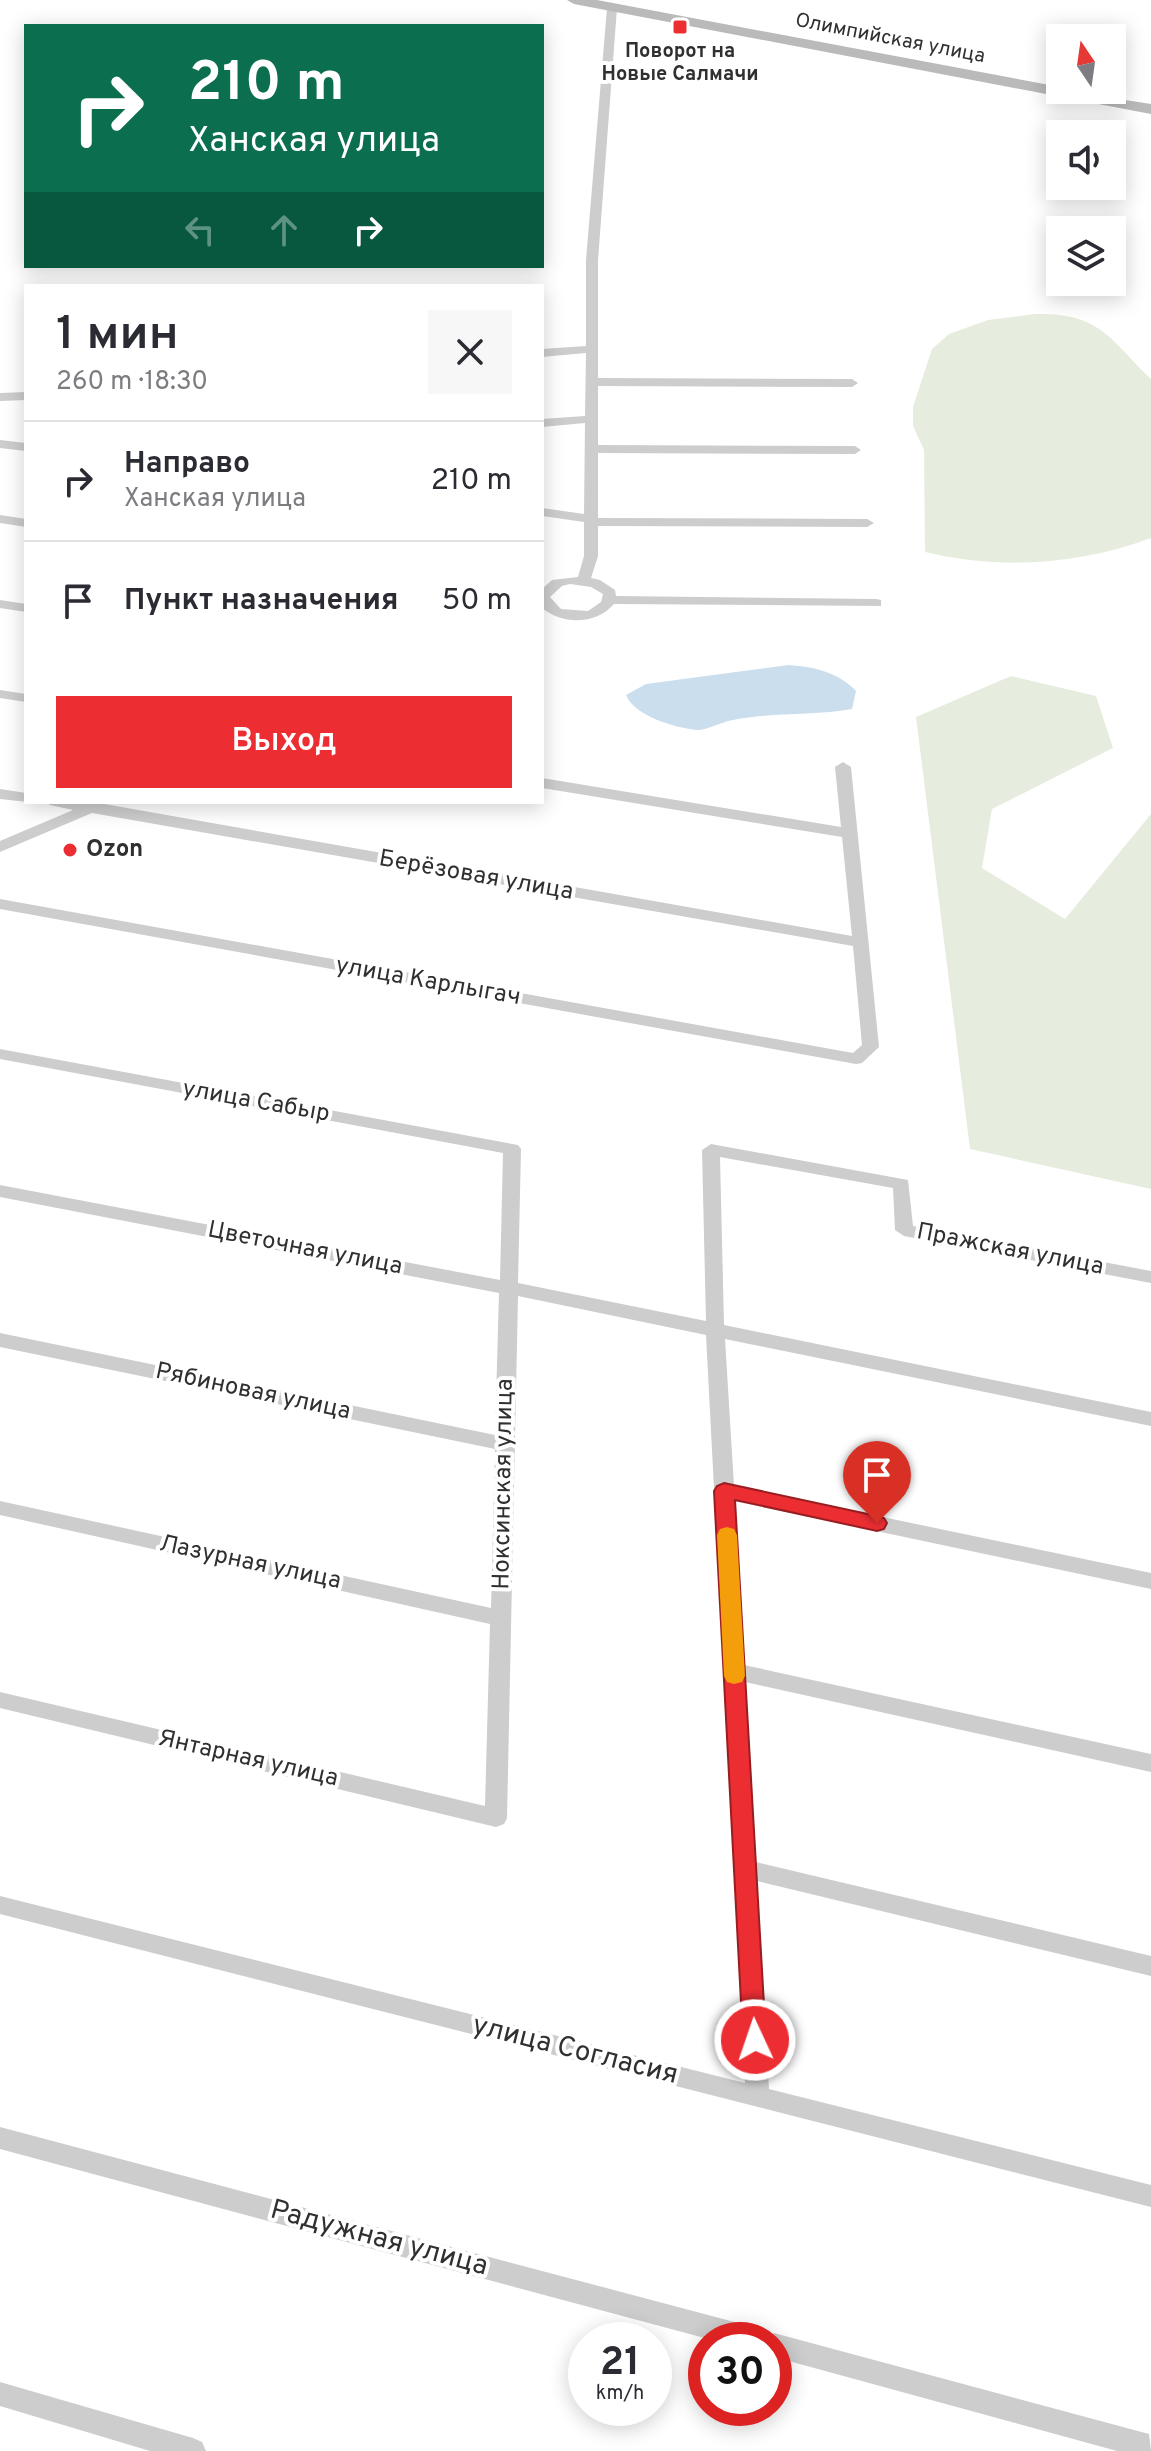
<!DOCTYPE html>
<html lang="ru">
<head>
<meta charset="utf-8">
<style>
	:root { --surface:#fff; --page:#f7f7f7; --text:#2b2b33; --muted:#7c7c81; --line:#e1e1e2; --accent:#ec2e33 }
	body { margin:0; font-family:Overpass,sans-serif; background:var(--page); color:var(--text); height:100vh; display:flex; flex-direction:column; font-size:30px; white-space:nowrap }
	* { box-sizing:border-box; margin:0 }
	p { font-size:26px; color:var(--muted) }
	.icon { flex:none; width:44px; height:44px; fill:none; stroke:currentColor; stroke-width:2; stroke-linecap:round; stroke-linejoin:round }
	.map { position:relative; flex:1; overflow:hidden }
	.panel { position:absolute; left:24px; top:284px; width:520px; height:520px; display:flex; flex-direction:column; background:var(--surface); border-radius:0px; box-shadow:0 4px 20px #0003 }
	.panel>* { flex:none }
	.guide { position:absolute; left:24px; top:24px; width:520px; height:244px; border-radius:0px; box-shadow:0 4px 20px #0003; background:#0b6e4f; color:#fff; overflow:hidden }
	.needle { width:52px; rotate:347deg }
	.fabs { position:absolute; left:1046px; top:24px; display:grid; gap:16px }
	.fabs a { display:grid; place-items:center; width:80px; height:80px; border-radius:0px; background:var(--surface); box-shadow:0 4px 20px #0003; font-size:40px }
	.speed { position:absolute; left:568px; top:2322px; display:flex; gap:16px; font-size:40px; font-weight:700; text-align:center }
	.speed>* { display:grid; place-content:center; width:104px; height:104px; border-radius:50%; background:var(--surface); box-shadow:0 4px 20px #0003; line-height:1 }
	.speed small { font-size:20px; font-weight:400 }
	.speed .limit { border:12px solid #d22; background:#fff; color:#111 }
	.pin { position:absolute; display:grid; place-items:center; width:68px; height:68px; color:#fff; margin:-82px -34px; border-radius:50% 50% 50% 0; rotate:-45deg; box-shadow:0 0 8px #0007 }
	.pin .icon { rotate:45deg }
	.me { position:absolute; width:88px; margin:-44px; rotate:357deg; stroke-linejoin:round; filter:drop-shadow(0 0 6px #0008) }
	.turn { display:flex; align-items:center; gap:28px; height:168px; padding:0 32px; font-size:36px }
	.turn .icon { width:104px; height:104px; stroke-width:2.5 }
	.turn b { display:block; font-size:56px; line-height:68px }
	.lanes { display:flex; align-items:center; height:76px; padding:0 32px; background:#0003; justify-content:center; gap:40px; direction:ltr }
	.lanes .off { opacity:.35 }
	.round { display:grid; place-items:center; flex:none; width:84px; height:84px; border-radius:0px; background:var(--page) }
	.summary { display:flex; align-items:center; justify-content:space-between; height:136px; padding:0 32px }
	h1 { font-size:48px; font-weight:600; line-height:60px }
	.primary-button { display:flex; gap:16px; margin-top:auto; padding:16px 32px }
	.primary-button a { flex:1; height:92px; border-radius:0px; background:var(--accent); color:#fff; font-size:32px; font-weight:600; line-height:92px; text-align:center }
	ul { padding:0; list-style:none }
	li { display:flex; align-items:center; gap:24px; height:120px; padding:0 32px; border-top:2px solid var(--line) }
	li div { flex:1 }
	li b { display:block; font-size:30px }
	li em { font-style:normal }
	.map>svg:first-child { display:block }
	.green { fill:#e6edde }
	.water { fill:#cadeee }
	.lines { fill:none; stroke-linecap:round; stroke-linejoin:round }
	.street { fill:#cdcdcd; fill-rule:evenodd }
	.secondary { fill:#bababa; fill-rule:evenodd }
	.route { fill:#ec2e33; stroke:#991e21; stroke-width:2 }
	.slow { fill:#f59e0b }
	.poi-dot { fill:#ec2e33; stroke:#fff; stroke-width:3 }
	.labels { text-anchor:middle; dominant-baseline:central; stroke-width:8; stroke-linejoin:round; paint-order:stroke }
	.far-street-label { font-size:20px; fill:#303030; stroke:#fff }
	.far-poi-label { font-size:20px; font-weight:bold; fill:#303030; stroke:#fff }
	.poi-label { font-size:24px; font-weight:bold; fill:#303030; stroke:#fff; text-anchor:start }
	.street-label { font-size:24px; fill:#303030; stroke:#fff }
	.near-street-label { font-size:28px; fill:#303030; stroke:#fff }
</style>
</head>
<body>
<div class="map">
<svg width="1151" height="2451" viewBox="0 0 1151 2451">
	<rect width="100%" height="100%" fill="#fff"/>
	<path class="green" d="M1035 314C1100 313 1108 337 1151 379V538C1078 565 1001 570 925 552L924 450 913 426V407L932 349 949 334 988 320Z
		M1011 676 1096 696 1113 748 992 809 982 868 1065 919 1151 814V1189L970 1149 916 717Z"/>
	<path class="water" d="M789 665C815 667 838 672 856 691L852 709C812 716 772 712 733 720 720 722 709 730 697 730 676 728 634 716 626 695L646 684Z"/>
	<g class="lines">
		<path class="street" d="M612 5 617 8 598 260V378L852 379 858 383 852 387 598 386V445L855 446 861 450 855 454 598 453V518L867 519 874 523 867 527 598 526V556L591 578 600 580 615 590 616 596 876 599 881 600V606L614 604C596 625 563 625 542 608V589L552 580 578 577 584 556V522L542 516V508L584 514 585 423 542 427V419L585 416 586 353 542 357V349L586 346V260L607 8ZM570 584 591 587 603 594 601 602 588 611 561 609 550 597 562 586Z
			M26 392V400L0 401V393Z
			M0 440 26 443V451L0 448Z
			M0 515 26 519V527L0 523Z
			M0 600 26 604V612L0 608Z
			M0 690 26 694V702L0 698Z
			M843 762 851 767 879 1047 862 1063 856 1064 0 909V899L853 1053 862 1045 853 946 92 813 0 852V841L73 810 50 805 47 802H93L852 936 842 837 542 788V778L841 827 835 767Z
			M0 789 26 793 28 802 0 799Z
			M0 1049 518 1145 521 1149 518 1283 706 1321 702 1150 711 1144 908 1180 913 1226 1151 1271V1283L904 1236 895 1230 893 1188 720 1157 724 1325 1151 1412V1426L725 1339 734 1486 1151 1573V1589L734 1501 744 1665 1151 1754V1772L745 1682 756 1862 1151 1956V1976L757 1881 769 2089 1151 2185V2207L0 1914V1896L745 2083 706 1335 518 1296 507 1818 504 1824 496 1827 0 1708V1692L485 1806 490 1624 0 1515V1501L491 1608 495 1449 0 1347V1333L495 1435 499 1293 0 1197V1185L500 1280 503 1153 0 1059Z
			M0 2127 757 2328 766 2331 768 2335 774 2333 1149 2434 1151 2451H1117L774 2357V2340H712L0 2149Z
			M0 2382 193 2438 202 2442 206 2451H150L0 2406Z"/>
		<path class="secondary" d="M567 0H597L1060 87V90L1151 104V114L574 4Z"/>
	</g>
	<path class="route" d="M724 1483 877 1516 884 1518 887 1523 884 1529 877 1531 735 1500 766 2040 763 2047 755 2050 746 2047 743 2040 714 1491 717 1486Z"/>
	<path class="slow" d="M727 1527 734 1529 737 1535 745 1676 742 1682 734 1684 727 1682 724 1676 717 1535 720 1529Z"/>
	<g class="poi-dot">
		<rect x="672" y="19" width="16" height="16" rx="4"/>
		<circle cx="70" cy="850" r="8"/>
	</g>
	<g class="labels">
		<g class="far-street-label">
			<text transform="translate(890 39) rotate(11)">Олимпийская улица</text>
		</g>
		<g class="far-poi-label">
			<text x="680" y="52">Поворот на<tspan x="680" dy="23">Новые Салмачи</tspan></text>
		</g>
		<g class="poi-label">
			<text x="86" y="850">Ozon</text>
		</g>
		<g class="street-label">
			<text transform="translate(476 876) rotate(10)">Берёзовая улица</text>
			<text transform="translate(428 982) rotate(10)">улица Карлыгач</text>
			<text transform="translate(256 1102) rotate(10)">улица Сабыр</text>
			<text transform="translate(305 1249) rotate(11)">Цветочная улица</text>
			<text transform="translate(1010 1250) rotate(11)">Пражская улица</text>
			<text transform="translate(253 1392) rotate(12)">Рябиновая улица</text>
			<text transform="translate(504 1484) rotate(-89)">Ноксинская улица</text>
			<text transform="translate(250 1563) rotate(12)">Лазурная улица</text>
			<text transform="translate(248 1759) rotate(13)">Янтарная улица</text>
		</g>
		<g class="near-street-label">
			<text transform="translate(575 2051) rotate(14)">улица Согласия</text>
			<text transform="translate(379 2239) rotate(15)">Радужная улица</text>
		</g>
	</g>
</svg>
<div class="fabs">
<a><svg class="needle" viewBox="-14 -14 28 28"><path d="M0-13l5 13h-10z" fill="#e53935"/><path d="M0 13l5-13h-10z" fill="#7c7c81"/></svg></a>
<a><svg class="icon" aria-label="sound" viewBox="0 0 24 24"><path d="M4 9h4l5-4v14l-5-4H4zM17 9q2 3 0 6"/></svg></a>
<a><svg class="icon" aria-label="layers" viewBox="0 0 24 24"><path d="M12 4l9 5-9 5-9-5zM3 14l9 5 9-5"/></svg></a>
</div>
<div class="speed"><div>21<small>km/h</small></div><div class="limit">30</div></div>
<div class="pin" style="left:877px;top:1523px;background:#d93025"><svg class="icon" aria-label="arrive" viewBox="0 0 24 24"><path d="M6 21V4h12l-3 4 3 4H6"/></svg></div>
<svg class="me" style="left:755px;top:2040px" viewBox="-20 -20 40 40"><circle r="17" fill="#ec2e33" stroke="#fff" stroke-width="3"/><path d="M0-11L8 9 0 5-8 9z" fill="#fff"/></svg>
<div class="guide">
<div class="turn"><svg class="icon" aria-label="right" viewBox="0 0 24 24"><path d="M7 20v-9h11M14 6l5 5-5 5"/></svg><div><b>210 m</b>Ханская улица</div></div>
<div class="lanes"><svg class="icon off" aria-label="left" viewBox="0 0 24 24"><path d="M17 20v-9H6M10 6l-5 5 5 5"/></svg><svg class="icon off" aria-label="ahead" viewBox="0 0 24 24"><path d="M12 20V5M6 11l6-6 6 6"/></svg><svg class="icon" aria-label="right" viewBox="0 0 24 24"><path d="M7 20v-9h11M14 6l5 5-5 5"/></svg></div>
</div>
<section class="panel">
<div class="summary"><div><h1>1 мин</h1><p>260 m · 18:30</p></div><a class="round"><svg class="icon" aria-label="close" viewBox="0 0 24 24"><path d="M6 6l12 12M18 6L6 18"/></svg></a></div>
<ul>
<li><svg class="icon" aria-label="right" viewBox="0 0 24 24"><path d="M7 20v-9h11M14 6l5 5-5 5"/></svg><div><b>Направо</b><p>Ханская улица</p></div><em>210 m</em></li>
<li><svg class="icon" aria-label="arrive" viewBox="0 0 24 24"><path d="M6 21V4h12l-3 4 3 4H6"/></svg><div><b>Пункт назначения</b></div><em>50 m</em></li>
</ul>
<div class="primary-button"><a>Выход</a></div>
</section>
</div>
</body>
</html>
